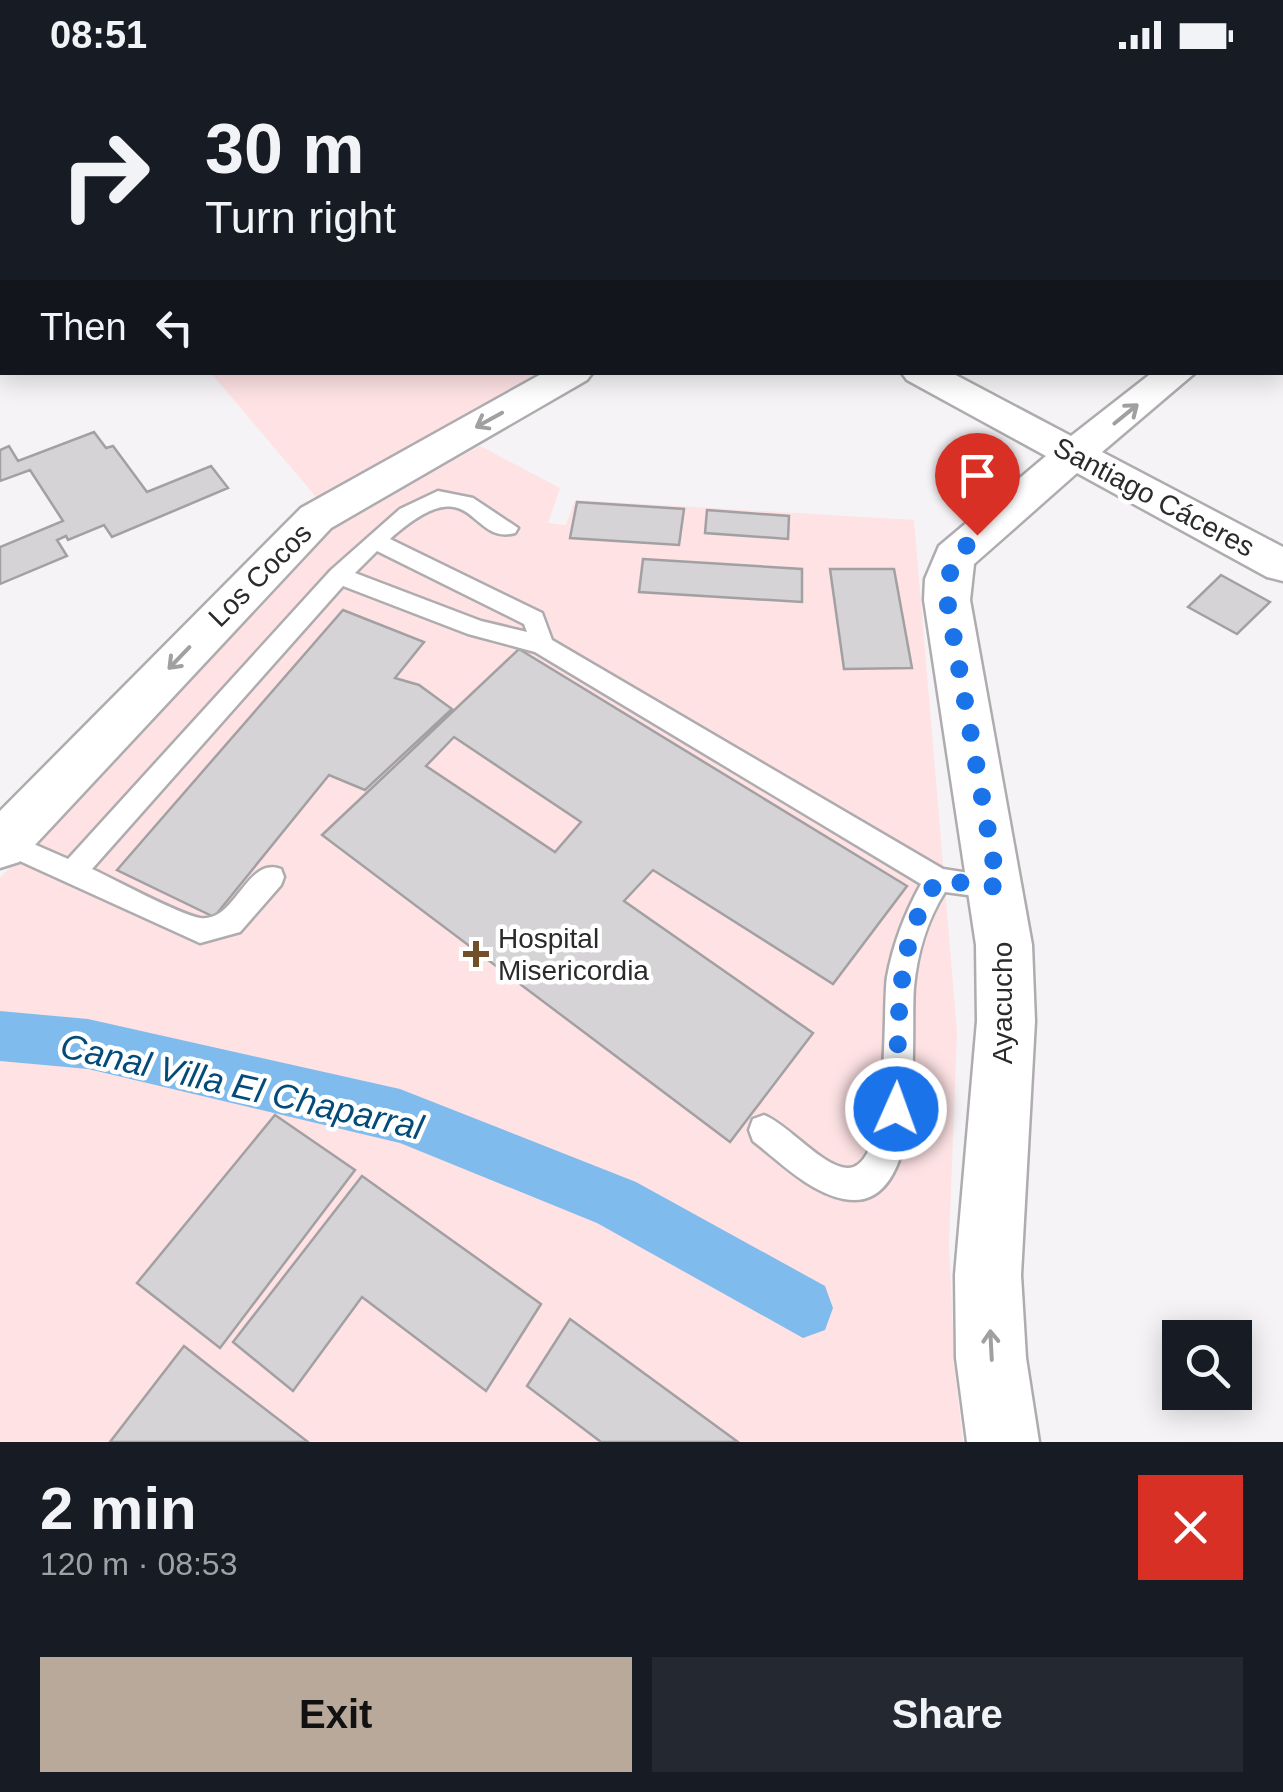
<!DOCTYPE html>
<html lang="en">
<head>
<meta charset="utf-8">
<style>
	:root { --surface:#171b24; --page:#242831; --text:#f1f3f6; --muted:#9ea1a6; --accent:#b8a99a }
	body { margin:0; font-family:Helvetica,sans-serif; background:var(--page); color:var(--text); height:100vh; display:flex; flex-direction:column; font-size:38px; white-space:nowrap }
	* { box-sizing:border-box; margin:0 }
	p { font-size:32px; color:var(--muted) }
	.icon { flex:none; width:55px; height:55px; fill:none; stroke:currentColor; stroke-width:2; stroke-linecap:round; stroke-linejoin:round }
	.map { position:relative; height:1372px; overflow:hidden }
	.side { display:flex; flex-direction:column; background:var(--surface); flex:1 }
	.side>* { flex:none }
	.hud { position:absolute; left:0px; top:0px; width:1285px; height:305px; box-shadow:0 5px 25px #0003; background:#171b24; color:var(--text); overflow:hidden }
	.tools { position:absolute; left:1162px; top:1250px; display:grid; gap:20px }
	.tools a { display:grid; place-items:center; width:90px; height:90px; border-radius:0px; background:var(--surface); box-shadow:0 5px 25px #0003; font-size:50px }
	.pin { position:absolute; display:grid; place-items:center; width:85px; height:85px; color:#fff; margin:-102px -42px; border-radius:50% 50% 50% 0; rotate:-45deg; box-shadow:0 0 10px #0007 }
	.pin .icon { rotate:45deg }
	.me { position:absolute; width:110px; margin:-55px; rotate:2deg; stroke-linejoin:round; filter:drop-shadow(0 0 8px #0008) }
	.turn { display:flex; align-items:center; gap:35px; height:210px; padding:0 40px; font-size:45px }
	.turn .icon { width:130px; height:130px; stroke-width:2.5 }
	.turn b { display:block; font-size:70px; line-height:85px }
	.then { display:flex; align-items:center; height:95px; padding:0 40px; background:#0003; gap:20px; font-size:38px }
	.round { display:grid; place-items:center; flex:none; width:105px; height:105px; border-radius:0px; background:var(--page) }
	.head { display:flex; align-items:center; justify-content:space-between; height:170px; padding:0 40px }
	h1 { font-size:60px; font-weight:600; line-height:75px }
	.primary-button { display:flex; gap:20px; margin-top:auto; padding:20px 40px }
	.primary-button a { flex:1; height:115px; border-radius:0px; background:var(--accent); color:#111; font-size:40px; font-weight:600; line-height:115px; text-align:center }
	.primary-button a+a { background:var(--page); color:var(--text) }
	.status { display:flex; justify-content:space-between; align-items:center; height:70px; padding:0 50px; background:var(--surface); direction:ltr }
	.status svg { height:28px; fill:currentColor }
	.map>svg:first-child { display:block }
	.medical { fill:#fee2e4 }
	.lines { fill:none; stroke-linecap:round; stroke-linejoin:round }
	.canal { fill:#80bbed; fill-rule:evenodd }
	.building { fill:#d5d3d5; stroke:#a2a0a3; stroke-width:2.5; fill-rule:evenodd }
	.service-casing { stroke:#aeacaf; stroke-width:5 }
	.minor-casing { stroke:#aeacaf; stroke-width:5 }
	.service { fill:#fff; fill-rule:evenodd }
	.minor { fill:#fff; fill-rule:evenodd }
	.oneway { stroke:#a0a0a0 }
	.route { stroke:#1a73e8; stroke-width:18; stroke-dasharray:0 32.4 }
	.poi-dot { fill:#734f29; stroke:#fff; stroke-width:4 }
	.labels { text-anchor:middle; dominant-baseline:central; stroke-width:9; stroke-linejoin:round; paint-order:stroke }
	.street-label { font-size:28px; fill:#2b2b2c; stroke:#fff }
	.poi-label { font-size:28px; fill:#2b2b2c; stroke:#fff; text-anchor:start }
	.near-water-label { font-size:35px; font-style:italic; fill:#034c7a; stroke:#fff }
</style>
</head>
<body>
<div class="status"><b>08:51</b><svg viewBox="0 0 49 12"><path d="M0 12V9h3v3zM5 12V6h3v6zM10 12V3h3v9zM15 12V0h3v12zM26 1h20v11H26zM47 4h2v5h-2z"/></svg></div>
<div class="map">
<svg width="1283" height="1372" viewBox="0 0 1283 1372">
	<rect width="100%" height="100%" fill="#f5f3f6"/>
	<path class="medical" d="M211 303H542L322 434Z
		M480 376 560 418 548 453 566 455 575 430 914 450 957 961 949 1174 955 1302 963 1372H0V808L331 457Z"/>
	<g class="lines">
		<path class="canal" d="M0 941 88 949 400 1019 636 1112 825 1216 833 1238 825 1260 803 1268 597 1153 400 1073 88 999 0 991Z"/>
	</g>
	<path class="building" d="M94 362 106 378 113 376 147 422 211 396 228 418 112 467 104 455 68 470 66 466 57 470 67 486 0 514V477L63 451 30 400 0 411V380L9 376 18 391Z
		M577 432 684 439 679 475 570 468Z
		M707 440 789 446 788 469 705 463Z
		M643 489 802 499V532L639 522Z
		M830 499H894L912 598 844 599Z
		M1221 505 1270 532 1237 564 1188 537Z
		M343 540 424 572 395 608 419 615 452 639 365 720 329 705 214 847 117 800Z
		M519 579 907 816 833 914 653 800 624 831 813 963 730 1072 322 765ZM454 667 581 752 555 782 426 696Z
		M275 1045 355 1100 220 1278 137 1213Z
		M362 1106 541 1234 486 1321 362 1227 293 1321 233 1272Z
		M570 1249 738 1372H601L527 1316Z
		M184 1276 217 1302 308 1372H110Z"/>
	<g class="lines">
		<g class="service-casing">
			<path id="service" d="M438 421 473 428 518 458 515 463C468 476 475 393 390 469L542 543 552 570 943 799 1008 809 1012 817 1008 825 998 829 945 822C927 850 917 885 914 917 910 963 928 1145 844 1129 809 1122 780 1092 753 1071L749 1060 753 1049 764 1045C789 1055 821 1096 847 1098 892 1100 882 938 887 907 893 874 905 843 921 814L535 582 468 564 343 516 92 799C116 810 178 844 200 848 236 853 246 786 281 799L284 807 281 815 240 862 200 873 0 782V762L4 761 68 789 331 500 400 439ZM377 481 524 554 527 562 481 551 355 503Z"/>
		</g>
		<g class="minor-casing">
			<path id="minor" d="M357 0H385V2H357Z
				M786 0H819L820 2H788Z
				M1282 206H1283V226H1282Z
				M545 302H593L587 310 331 458 19 792 0 798V741L301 438Z
				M901 302H950L1071 366 1153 302H1196L1102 382 1283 477V511L1267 507 1077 403 974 494 970 530 1032 875 1035 951 1021 1205 1026 1288 1039 1372H967L956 1288 955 1205 977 951 976 875 924 530 925 509 939 476 1046 386 907 310Z"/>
		</g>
		<use href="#service" class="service"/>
		<use href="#minor" class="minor"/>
	</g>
	<defs><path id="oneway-shaft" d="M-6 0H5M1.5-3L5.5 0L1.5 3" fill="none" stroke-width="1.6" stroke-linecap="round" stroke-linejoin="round" transform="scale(2.5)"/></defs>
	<g class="oneway">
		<use href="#oneway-shaft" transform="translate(1126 344) rotate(-39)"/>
		<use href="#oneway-shaft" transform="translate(489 350) rotate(151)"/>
		<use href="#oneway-shaft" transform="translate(179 588) rotate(134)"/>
		<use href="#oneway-shaft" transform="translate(991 1275) rotate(-93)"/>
	</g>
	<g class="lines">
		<path class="route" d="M896 1039C900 963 891 874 938 810L998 817 947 530C947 499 955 486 977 465"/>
	</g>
	<path class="poi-dot" d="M471 869h10v10h10v10h-10v10h-10v-10h-10v-10h10z"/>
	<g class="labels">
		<g class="street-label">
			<text transform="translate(1154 427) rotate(28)">Santiago Cáceres</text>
			<text transform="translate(260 505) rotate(-45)">Los Cocos</text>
			<text transform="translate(1002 933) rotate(-90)">Ayacucho</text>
		</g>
		<g class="poi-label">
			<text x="498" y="868">Hospital<tspan x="498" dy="32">Misericordia</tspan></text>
		</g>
		<g class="near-water-label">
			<text transform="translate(242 1016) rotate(13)">Canal Villa El Chaparral</text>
		</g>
	</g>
</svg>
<div class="tools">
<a><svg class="icon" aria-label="search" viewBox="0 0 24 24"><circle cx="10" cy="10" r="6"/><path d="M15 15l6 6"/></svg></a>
</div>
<div class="pin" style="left:977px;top:465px;background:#d93025"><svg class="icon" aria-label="arrive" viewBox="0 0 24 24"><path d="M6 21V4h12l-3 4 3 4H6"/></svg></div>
<svg class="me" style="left:896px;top:1039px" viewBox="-20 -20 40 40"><circle r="17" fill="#1a73e8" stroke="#fff" stroke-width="3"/><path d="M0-11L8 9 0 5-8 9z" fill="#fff"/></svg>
<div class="hud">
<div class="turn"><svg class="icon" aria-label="right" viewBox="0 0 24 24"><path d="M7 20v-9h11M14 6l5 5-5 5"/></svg><div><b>30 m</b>Turn right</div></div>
<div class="then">Then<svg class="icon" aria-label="left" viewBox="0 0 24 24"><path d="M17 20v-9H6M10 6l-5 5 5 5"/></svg></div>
</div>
</div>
<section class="side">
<div class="head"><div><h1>2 min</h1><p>120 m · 08:53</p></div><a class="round" style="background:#d93025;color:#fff"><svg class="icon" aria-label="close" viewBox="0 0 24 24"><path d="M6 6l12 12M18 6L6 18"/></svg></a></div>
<div class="primary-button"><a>Exit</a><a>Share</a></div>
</section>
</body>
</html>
